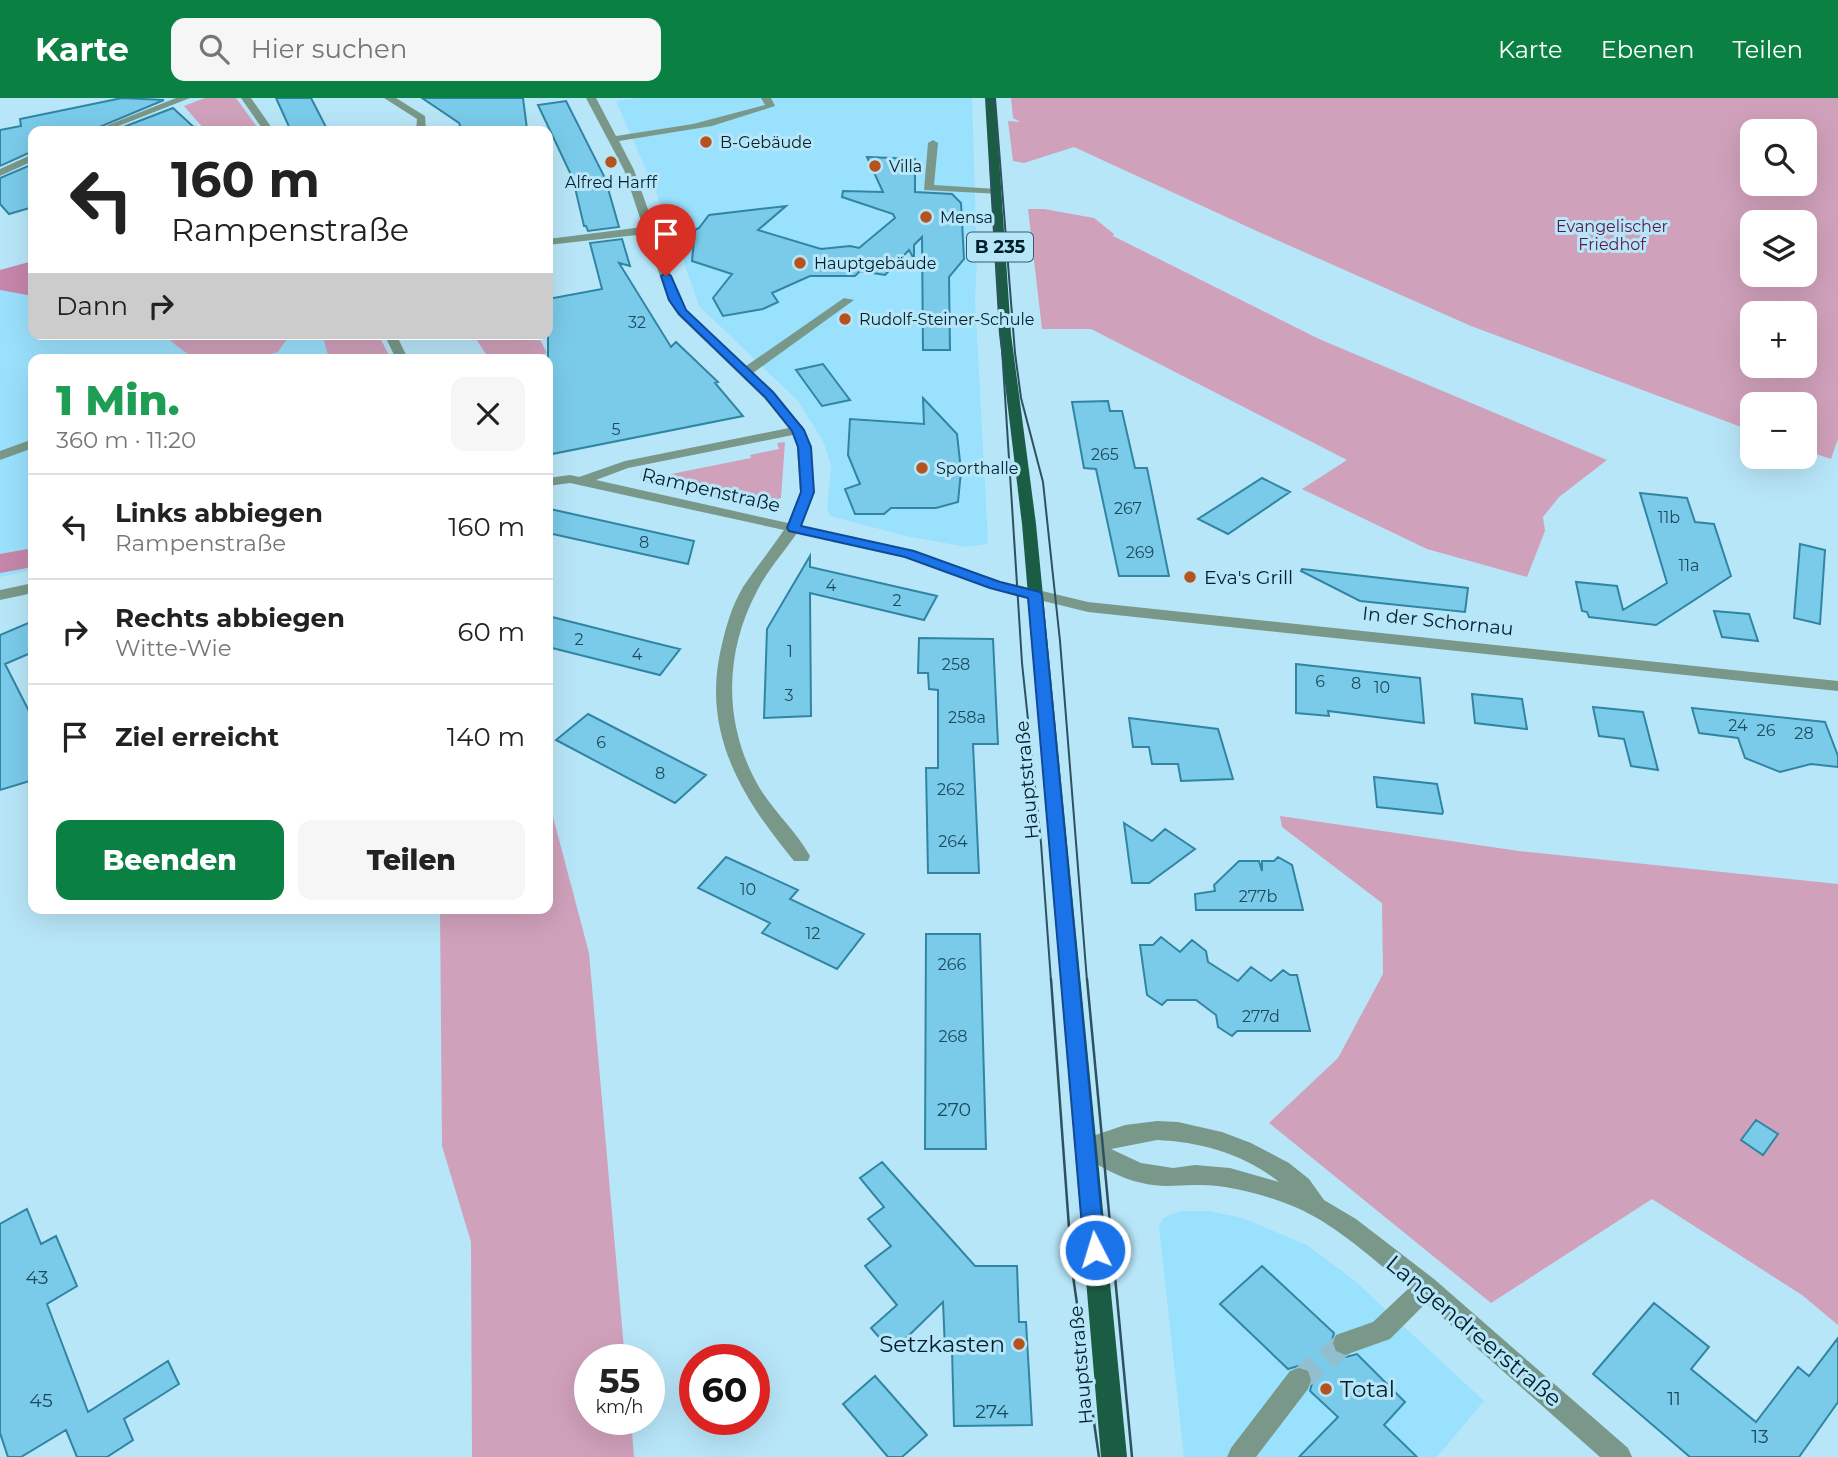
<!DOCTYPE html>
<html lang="de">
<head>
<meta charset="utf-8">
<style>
	:root { --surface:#fff; --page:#f6f6f6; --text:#222; --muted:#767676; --line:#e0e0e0; --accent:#0b8043 }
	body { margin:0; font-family:Montserrat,sans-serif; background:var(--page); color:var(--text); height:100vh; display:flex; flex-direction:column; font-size:26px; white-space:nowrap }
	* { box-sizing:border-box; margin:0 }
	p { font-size:23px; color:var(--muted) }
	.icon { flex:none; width:38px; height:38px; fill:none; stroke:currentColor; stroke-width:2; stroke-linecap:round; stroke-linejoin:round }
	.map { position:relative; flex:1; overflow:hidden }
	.side { position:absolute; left:28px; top:256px; width:525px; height:560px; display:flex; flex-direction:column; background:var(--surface); border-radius:14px; box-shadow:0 7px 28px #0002 }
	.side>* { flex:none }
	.banner { position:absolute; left:28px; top:28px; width:525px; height:214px; border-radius:14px; box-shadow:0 7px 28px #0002; background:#fff; color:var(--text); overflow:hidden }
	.controls { position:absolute; left:1740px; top:21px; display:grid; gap:14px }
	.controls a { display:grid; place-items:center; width:77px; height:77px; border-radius:14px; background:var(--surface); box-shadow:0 7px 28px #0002; font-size:35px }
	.speed { position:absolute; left:574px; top:1246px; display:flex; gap:14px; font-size:35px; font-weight:700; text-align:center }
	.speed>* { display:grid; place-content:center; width:91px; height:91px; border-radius:50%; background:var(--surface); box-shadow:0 7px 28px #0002; line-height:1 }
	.speed small { font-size:18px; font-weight:400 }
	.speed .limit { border:10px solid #d22; background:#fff; color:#111 }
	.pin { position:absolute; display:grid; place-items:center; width:60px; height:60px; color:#fff; margin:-72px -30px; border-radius:50% 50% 50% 0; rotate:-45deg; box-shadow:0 0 7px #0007 }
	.pin .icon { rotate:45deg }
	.me { position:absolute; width:77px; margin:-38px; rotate:355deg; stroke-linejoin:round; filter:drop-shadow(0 0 5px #0008) }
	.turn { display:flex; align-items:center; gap:24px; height:147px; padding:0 28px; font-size:32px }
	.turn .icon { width:91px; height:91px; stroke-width:2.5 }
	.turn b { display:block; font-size:49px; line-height:60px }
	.then { display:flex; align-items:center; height:66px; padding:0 28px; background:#0003; gap:14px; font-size:26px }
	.round { display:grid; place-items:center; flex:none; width:74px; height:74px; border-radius:14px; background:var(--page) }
	.head { display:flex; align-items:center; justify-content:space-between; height:119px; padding:0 28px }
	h1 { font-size:42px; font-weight:800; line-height:52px; color:#1e9e55 }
	.cta { display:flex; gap:14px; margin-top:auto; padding:14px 28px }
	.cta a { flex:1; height:80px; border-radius:14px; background:var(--accent); color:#fff; font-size:28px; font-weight:800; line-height:80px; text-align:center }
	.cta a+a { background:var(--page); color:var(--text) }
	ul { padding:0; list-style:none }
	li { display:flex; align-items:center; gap:21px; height:105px; padding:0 28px; border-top:2px solid var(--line) }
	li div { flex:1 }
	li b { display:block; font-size:26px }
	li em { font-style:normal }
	header { display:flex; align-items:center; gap:42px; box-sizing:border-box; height:98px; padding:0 35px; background:var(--accent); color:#fff }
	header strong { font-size:33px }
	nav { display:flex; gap:38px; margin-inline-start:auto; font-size:24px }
	.search { width:490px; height:63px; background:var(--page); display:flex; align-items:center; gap:18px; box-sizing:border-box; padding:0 24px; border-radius:14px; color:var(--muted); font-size:26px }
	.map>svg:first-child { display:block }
	.built { fill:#9ae1fd }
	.green { fill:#d0a1bb; fill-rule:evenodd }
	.forest { fill:#c686aa }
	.building { fill:#7acbea; stroke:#3185a2; stroke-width:2 }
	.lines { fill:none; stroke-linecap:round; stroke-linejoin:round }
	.minor-tunnel { stroke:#93bed0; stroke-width:23; stroke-dasharray:23 11; stroke-linecap:butt }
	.minor { fill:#799889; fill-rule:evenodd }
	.major { fill:#1b5d44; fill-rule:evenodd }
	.tram-far1 { stroke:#2e515f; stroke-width:2 }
	.tram { stroke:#2e515f; stroke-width:2.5 }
	.route { fill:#1a73e8; stroke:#114b97; stroke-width:2 }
	.poi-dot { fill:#b6521d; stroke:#b8e6f9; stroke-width:2.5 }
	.labels { text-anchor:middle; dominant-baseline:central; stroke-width:6; stroke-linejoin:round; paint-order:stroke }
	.far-poi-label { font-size:16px; fill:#00202c; stroke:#b8e6f9; text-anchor:start }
	.far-park-label { font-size:16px; fill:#611547; stroke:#b8e6f9 }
	.number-label { font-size:16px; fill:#1e4b5c }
	.shield { fill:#b8e6f9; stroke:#375b6a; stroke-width:2 }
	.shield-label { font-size:18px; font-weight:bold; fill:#00202c }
	.street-label { font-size:19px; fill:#00202c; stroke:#b8e6f9 }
	.poi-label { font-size:19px; fill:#00202c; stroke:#b8e6f9; text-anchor:start }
	.near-number-label { font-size:19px; fill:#1e4b5c }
	.near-street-label { font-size:23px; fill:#00202c; stroke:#b8e6f9 }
	.near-poi-label { font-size:23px; fill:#00202c; stroke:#b8e6f9; text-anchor:end }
</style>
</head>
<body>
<header>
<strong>Karte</strong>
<div class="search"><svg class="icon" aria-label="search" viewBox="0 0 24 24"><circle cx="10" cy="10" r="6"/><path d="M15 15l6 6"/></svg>Hier suchen</div>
<nav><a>Karte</a><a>Ebenen</a><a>Teilen</a></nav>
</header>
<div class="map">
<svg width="1838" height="1359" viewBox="0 0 1838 1359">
	<rect width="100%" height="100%" fill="#b8e6f9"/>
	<path class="built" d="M637 0H972L977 163 975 200 988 443 986 446 966 449 906 438 830 418 827 411 831 368 824 345 798 303 699 208 675 139 616 3Z
		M33 163V236H322L329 261H33V472L0 479V172Z
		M1180 1113H1209L1243 1120 1307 1147 1354 1182 1484 1303 1437 1359H1184L1159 1129 1163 1120Z"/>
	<path class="green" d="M205 0H236L260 33H206L184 8Z
		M1011 0H1838V341L1831 361 1804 352V306H1752V333L1471 228 1261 135 1074 49 1024 65 1013 63 1008 23 1020 24 1013 20ZM1752 33H1804V86H1752ZM1752 124H1804V177H1752ZM1752 215H1804V268H1752Z
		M1028 111H1044L1094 120 1114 136 1113 138 1319 241 1607 362 1559 399 1543 419 1545 433 1527 479 1427 451 1302 391 1347 362 1091 231H1042Z
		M163 236H288L289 238 278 254C257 261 216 267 195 259 183 255 173 244 163 236Z
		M322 236H378L391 261H329Z
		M473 236H537L547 255 525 261H489Z
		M785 344 781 400 761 408 651 386 640 380 642 372 652 370 656 379 751 360 750 357 779 351 777 345Z
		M548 700 589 855 625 1262H590V1321H631L634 1359H472L471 1144 442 1048 440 810H548Z
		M1280 718 1519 753 1838 786V1227L1802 1197 1652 1101 1491 1205 1269 1025 1338 960 1383 876 1382 805 1282 729Z"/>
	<path class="forest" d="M33 163V198L0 192V172Z
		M33 450V469L0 475V456Z"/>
	<path class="building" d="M122 0 164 2 90 33H33V53L0 68V32L21 28 20 21Z
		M276 0H311L328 33H291Z
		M422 0H523L527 31 462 33 459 25Z
		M566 3 605 80 619 129 588 133 586 128H584L573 81 538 7Z
		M173 10 198 33H113Z
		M867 59 915 61V94L952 96 961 105 964 161 949 179 950 252H923L922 139 914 147V161L909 152 885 177 860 173 855 178H810L772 195 778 204 763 211 723 218 713 200 732 176 692 163 695 132 699 130 709 117 786 108 758 132 821 151 850 148 859 150 895 120 893 116 842 99 843 93 883 94Z
		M33 66V109L9 116 0 106V80Z
		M622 141 630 168 619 165 671 249 676 244 718 284 715 285 743 318 552 356 548 344V201L602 191 590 145Z
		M823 266 850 302 822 308 796 272Z
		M923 300 957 336 961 373 958 404 936 410H891L884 416H855L845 391 860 386 848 357 850 321 924 326Z
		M1108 303 1110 313H1122L1135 370H1147L1169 478H1119L1096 371 1084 370 1072 304Z
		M1262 380 1290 394 1228 436 1198 421Z
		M1640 395 1687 400 1695 424 1714 426 1731 478 1656 527 1589 519 1587 514 1582 513 1576 484 1617 488 1623 512 1667 485Z
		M550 411 694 443 688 466 548 435Z
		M1800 446 1825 452 1820 526 1794 520Z
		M810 458V469L937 498 924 522 810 495 811 618 764 620 767 531Z
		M1302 471 1468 490 1465 514 1360 503 1301 473Z
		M1714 513 1749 516 1758 543 1722 539Z
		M548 518 659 546 680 551 660 577 548 549Z
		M33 523V554L5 566 33 621V682L0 692V537Z
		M919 540 993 541 998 646H973L979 775H928L926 670H938V592L929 591 928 575H918Z
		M1296 566 1420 580 1424 625 1328 613 1329 618 1296 615Z
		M1472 596 1522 601 1527 631 1475 625Z
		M1593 609 1643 614 1658 672 1631 668 1624 641 1599 638Z
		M1692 610 1825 624 1838 658V669L1811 666 1780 674 1745 660 1738 640 1699 635Z
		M588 616 646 646 706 677 675 705 556 642Z
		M1129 620 1218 631 1233 681 1181 683 1178 666H1152L1149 649H1133Z
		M1374 679 1437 686 1443 714 1442 716 1377 709Z
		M1124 725 1152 743 1165 731 1195 751 1149 785H1132Z
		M726 759 798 792 790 801 864 836 837 871 762 835 770 825 698 790Z
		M1278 759 1292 767 1303 812H1196L1195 796 1215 793 1214 787 1239 763H1259L1262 773V763H1274Z
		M926 836H980L986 1051H925Z
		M1161 839 1180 854 1192 842 1206 853 1208 864 1238 883 1251 869 1271 883 1283 872 1290 877H1297L1310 933H1237L1232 938 1218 929 1216 917 1196 902H1167L1162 907 1147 897 1140 847H1153Z
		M1756 1022 1778 1036 1763 1057 1741 1042Z
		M882 1064 975 1168H1017L1019 1224H1026L1032 1327 954 1328 952 1251H945L943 1204 892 1254 871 1230 897 1207 865 1168 891 1148 868 1121 884 1109 860 1080Z
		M27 1111 41 1146 56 1138 77 1188 47 1206 88 1314 168 1263 179 1286 124 1321 133 1342 107 1359H77L66 1332 21 1359H8L0 1335V1126Z
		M1262 1168 1334 1235 1331 1246 1335 1255 1346 1259 1357 1256 1405 1304 1384 1327 1417 1359H1299L1338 1319 1310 1293 1313 1281 1309 1271 1298 1268 1288 1271 1220 1206Z
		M1654 1205 1709 1249 1691 1271 1756 1324 1798 1269 1809 1278 1838 1240V1304L1799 1359H1690L1593 1276Z
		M875 1278 927 1337 902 1359H888L843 1306Z"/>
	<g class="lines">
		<path class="minor-tunnel" d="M1299 1282 1345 1245"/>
		<path class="minor" d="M176 0H190L106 33H93Z
			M241 0H251L274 33H264Z
			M384 0H396L425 18 426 33H416L417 21Z
			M586 0H596L616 38 693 26 765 7 761 0H771L775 8 712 28 619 43 634 72 680 202 686 212 746 268 844 200 854 202 753 275 803 329 811 349 814 394 801 428 914 453 1000 483 1088 504 1838 583V593L1088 514 990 490 905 459 797 435C784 454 767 473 757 493 724 555 723 627 759 689 774 714 796 733 810 758L808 763H794C743 701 703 638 720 555 725 532 731 509 743 489 756 470 771 451 784 432L570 385 548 388V380L570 377 579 379 625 363 789 330 764 300 678 217 668 202 646 136 548 147V141L643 129 624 72ZM793 337 797 349 800 394 788 425 596 382 628 370Z
			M933 42 938 45 934 87 997 91 1001 92V96L924 92 928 45Z
			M33 56V63L0 78V71Z
			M384 236H396L408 261H396Z
			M33 341V350L0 362V353Z
			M33 485V495L0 502V492Z
			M1157 1023 1178 1024 1222 1034 1251 1045 1289 1065 1309 1081 1324 1102 1356 1121 1434 1181 1628 1350 1632 1359H1600L1426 1205 1390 1241 1345 1257 1336 1253 1333 1245 1336 1237 1373 1224 1409 1190C1372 1161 1334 1124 1290 1107 1262 1096 1226 1086 1195 1087 1175 1087 1163 1090 1142 1085 1120 1081 1098 1066 1078 1057L1075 1050 1078 1043 1125 1027ZM1157 1042C1201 1044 1244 1056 1279 1084L1230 1070 1195 1067 1173 1070 1141 1065 1111 1051Z
			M1299 1270 1308 1273 1311 1282 1308 1291 1256 1359H1227L1231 1350 1290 1273Z"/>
		<path class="major" d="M985 0H995L1011 236 1036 426 1127 1359H1101L1022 426 999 236Z"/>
		<path class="tram-far1" d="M995 0 1015 255 1021 300 1043 384 1060 543 1087 883
			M990 62 1022 565 1041 745 1051 883"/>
		<path class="tram" d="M1051 881 1072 1171 1099 1359
			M1087 881 1132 1359"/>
	</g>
	<path class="route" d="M666 175 671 178 686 212 773 294 804 332 811 349 814 394 801 428 914 453 1000 484 1040 494 1042 497 1105 1152 1102 1159 1095 1162 1087 1159 1084 1152 1028 500 990 490 905 459 789 433 787 430 801 394 798 349 792 333 765 299 679 216 669 202 661 178Z"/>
	<g class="poi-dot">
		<circle cx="706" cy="44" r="7"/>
		<circle cx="611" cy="64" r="7"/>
		<circle cx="875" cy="68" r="7"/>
		<circle cx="926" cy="119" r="7"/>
		<circle cx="800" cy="165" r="7"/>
		<circle cx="845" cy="221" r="7"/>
		<circle cx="922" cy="370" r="7"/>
		<circle cx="1190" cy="479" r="7"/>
		<circle cx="1019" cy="1246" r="7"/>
		<circle cx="1326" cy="1291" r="7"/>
	</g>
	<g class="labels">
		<g class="far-poi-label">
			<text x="720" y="44">B-Gebäude</text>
			<text x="889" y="68">Villa</text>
			<text x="611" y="84" text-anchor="middle">Alfred Harff</text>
			<text x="940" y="119">Mensa</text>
			<text x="814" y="165">Hauptgebäude</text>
			<text x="859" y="221">Rudolf-Steiner-Schule</text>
			<text x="936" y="370">Sporthalle</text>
		</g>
		<g class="far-park-label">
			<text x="1612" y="128">Evangelischer<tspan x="1612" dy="18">Friedhof</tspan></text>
		</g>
		<g class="number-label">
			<text x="637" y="224">32</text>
			<text x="616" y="331">5</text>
			<text x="1105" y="356">265</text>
			<text x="1128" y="410">267</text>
			<text x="1669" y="419">11b</text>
			<text x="644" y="444">8</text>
			<text x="1140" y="454">269</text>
			<text x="1689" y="467">11a</text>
			<text x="831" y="487">4</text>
			<text x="897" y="502">2</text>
			<text x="579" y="541">2</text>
			<text x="790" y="553">1</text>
			<text x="637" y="556">4</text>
			<text x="956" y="566">258</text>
			<text x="1320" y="583">6</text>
			<text x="1356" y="585">8</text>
			<text x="1382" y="589">10</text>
			<text x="789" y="597">3</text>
			<text x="967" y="619">258a</text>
			<text x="1738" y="627">24</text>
			<text x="1766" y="632">26</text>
			<text x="1804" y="635">28</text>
			<text x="601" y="644">6</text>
			<text x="660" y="675">8</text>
			<text x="951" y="691">262</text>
			<text x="953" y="743">264</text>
			<text x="748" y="791">10</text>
			<text x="1258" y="798">277b</text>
			<text x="813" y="835">12</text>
			<text x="952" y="866">266</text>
			<text x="1261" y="918">277d</text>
			<text x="953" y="938">268</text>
		</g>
		<rect class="shield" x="967" y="134.5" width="66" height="29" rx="5"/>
		<g class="shield-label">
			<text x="1000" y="149">B 235</text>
		</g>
		<g class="street-label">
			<text transform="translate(711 392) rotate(13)">Rampenstraße</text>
			<text transform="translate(1438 523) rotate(6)">In der Schornau</text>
			<text transform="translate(1027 682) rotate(-95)">Hauptstraße</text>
			<text transform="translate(1081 1267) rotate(-95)">Hauptstraße</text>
		</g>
		<g class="poi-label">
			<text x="1204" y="479">Eva's Grill</text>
		</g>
		<g class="near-number-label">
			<text x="954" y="1011">270</text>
			<text x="37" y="1179">43</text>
			<text x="1674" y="1300">11</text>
			<text x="41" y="1302">45</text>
			<text x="992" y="1313">274</text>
			<text x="1760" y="1338">13</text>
		</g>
		<g class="near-street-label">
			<text transform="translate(1474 1233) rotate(40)">Langendreerstraße</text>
		</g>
		<g class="near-poi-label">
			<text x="1005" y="1246">Setzkasten</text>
			<text x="1340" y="1291" text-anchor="start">Total</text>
		</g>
	</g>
</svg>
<div class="controls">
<a><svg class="icon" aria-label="search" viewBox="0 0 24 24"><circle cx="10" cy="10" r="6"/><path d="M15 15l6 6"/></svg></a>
<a><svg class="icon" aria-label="layers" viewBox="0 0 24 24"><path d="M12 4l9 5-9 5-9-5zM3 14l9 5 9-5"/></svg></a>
<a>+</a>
<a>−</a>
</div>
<div class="speed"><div>55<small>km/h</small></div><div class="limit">60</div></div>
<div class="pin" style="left:666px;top:178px;background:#d93025"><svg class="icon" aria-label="arrive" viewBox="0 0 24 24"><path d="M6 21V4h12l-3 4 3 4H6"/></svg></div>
<svg class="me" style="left:1095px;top:1152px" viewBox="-20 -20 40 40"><circle r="17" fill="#1a73e8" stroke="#fff" stroke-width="3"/><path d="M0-11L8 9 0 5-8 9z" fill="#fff"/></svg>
<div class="banner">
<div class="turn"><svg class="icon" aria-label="left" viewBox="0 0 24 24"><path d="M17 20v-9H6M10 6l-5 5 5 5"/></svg><div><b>160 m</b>Rampenstraße</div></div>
<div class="then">Dann<svg class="icon" aria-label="right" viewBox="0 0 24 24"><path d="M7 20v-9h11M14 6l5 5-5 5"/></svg></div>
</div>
<section class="side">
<div class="head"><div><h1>1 Min.</h1><p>360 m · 11:20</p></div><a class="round"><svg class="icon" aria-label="close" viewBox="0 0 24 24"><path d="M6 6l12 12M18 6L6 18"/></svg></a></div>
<ul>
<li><svg class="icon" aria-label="left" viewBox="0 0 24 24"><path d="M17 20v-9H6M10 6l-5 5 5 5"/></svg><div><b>Links abbiegen</b><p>Rampenstraße</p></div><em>160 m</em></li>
<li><svg class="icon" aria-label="right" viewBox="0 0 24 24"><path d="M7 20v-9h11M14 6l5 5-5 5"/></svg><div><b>Rechts abbiegen</b><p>Witte-Wie</p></div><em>60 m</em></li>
<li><svg class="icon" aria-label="arrive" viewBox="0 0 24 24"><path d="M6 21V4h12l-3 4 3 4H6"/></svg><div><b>Ziel erreicht</b></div><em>140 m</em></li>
</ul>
<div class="cta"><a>Beenden</a><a>Teilen</a></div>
</section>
</div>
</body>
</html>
